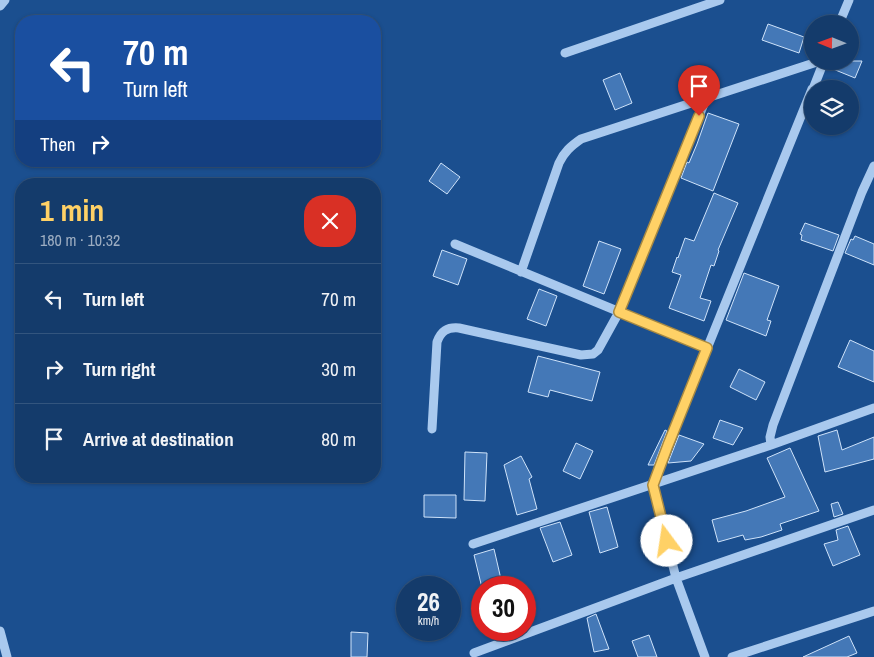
<!DOCTYPE html>
<html lang="en">
<head>
<meta charset="utf-8">
<style>
	:root { --surface:#143b6b; --page:#1d4271; --text:#f1f3f6; --muted:#9dadc1; --line:#33557e; --accent:#ffd166 }
	body { margin:0; font-family:"Archivo Narrow",sans-serif; background:var(--page); color:var(--text); height:100vh; display:flex; flex-direction:column; font-size:19px; white-space:nowrap }
	* { box-sizing:border-box; margin:0 }
	p { font-size:16px; color:var(--muted) }
	.icon { flex:none; width:28px; height:28px; fill:none; stroke:currentColor; stroke-width:2; stroke-linecap:round; stroke-linejoin:round }
	.map { position:relative; flex:1; overflow:hidden }
	.details { position:absolute; left:15px; top:178px; width:366px; height:305px; display:flex; flex-direction:column; background:var(--surface); border-radius:20px; box-shadow:0 1px 4px #0004,0 0 0 1px var(--line) }
	.details>* { flex:none }
	.guide { position:absolute; left:15px; top:15px; width:366px; height:152px; border-radius:20px; box-shadow:0 1px 4px #0004,0 0 0 1px var(--line); background:#1a4fa0; color:#fff; overflow:hidden }
	.needle { width:32px; rotate:271deg }
	.fabs { position:absolute; left:804px; top:15px; display:grid; gap:10px }
	.fabs a { display:grid; place-items:center; width:55px; height:55px; border-radius:50%; background:var(--surface); box-shadow:0 1px 4px #0004,0 0 0 1px var(--line); font-size:25px }
	.speed { position:absolute; left:396px; top:576px; display:flex; gap:10px; font-size:25px; font-weight:700; text-align:center }
	.speed>* { display:grid; place-content:center; width:65px; height:65px; border-radius:50%; background:var(--surface); box-shadow:0 1px 4px #0004,0 0 0 1px var(--line); line-height:1 }
	.speed small { font-size:12px; font-weight:400 }
	.speed .limit { border:8px solid #d22; background:#fff; color:#111 }
	.pin { position:absolute; display:grid; place-items:center; width:42px; height:42px; color:#fff; margin:-51px -21px; border-radius:50% 50% 50% 0; rotate:-45deg; box-shadow:0 0 5px #0007 }
	.pin .icon { rotate:45deg }
	.me { position:absolute; width:55px; margin:-28px; rotate:346deg; stroke-linejoin:round; filter:drop-shadow(0 0 4px #0008) }
	.turn { display:flex; align-items:center; gap:18px; height:105px; padding:0 25px; font-size:22px }
	.turn .icon { width:65px; height:65px; stroke-width:2.5 }
	.turn b { display:block; font-size:35px; line-height:42px }
	.then { display:flex; align-items:center; height:48px; padding:0 25px; background:#0003; gap:10px; font-size:19px }
	.round { display:grid; place-items:center; flex:none; width:52px; height:52px; border-radius:20px; background:var(--page) }
	.summary { display:flex; align-items:center; justify-content:space-between; height:85px; padding:0 25px }
	h1 { font-size:30px; font-weight:700; line-height:38px; color:var(--accent) }
	ul { padding:0; list-style:none }
	li { display:flex; align-items:center; gap:15px; height:70px; padding:0 25px; border-top:1px solid var(--line) }
	li div { flex:1 }
	li b { display:block; font-size:19px }
	li em { font-style:normal }
	.map>svg:first-child { display:block }
	.building { fill:#4478b7; stroke:#cfe3fa }
	.lines { fill:none; stroke-linecap:round; stroke-linejoin:round }
	.minor { stroke:#a9c9ee; stroke-width:9 }
	.route-casing { stroke:#a68842; stroke-width:12 }
	.route { stroke:#ffd166; stroke-width:9 }
</style>
</head>
<body>
<div class="map">
<svg width="874" height="657" viewBox="0 0 874 657">
	<rect width="100%" height="100%" fill="#1b4f8f"/>
	<path class="building" d="M768 24 804 37 799 53 762 40Z
		M830 61H862L855 78 828 67Z
		M620 73 632 103 615 110 603 80Z
		M708 113 739 124 713 191 681 178 687 162 689 163 697 144Z
		M441 163 460 177 447 194 429 181Z
		M714 193 738 203 718 250 719 251 714 266 711 265 700 298 711 301 704 321 669 308 681 275 672 272 677 257 678 258 685 238 694 241Z
		M805 223 839 235 833 251 801 240 802 235 800 234Z
		M855 236 874 244V265L845 253 851 239 853 240Z
		M599 241 621 249 604 294 583 286Z
		M442 250 467 259 458 285 433 276Z
		M744 273 779 286 767 320 771 321 766 336 726 320Z
		M539 289 557 296 546 326 527 319Z
		M850 340 874 351V382L838 367Z
		M538 356 600 372 592 401 550 390 548 397 528 392Z
		M739 369 765 382 756 400 730 387Z
		M720 420 743 428 733 445 713 438Z
		M665 430 667 431 654 465H648Z
		M837 430 842 450 874 437V459L825 472 818 436Z
		M679 435 704 444 691 461 668 463Z
		M576 443 593 451 580 479 563 471Z
		M790 448 819 511 780 524 782 530 761 537 745 540 743 535 718 542 712 520 746 511 785 497 767 458Z
		M465 452 487 453 485 501 464 500Z
		M521 456 532 477 529 479 537 509 517 515 504 465Z
		M424 495H456V518L424 517Z
		M838 502 843 514 834 517 831 504Z
		M607 507 618 547 600 553 589 512Z
		M560 522 572 555 553 562 540 528Z
		M848 526 860 555 833 566 824 544 838 540 836 530Z
		M494 549 503 588H482L474 555Z
		M596 614 609 649 594 652 587 618Z
		M351 632 368 633 367 657H351Z
		M649 635 657 657H638L632 641Z
		M849 636 857 653 847 657H803Z"/>
	<g class="lines">
		<path class="minor" d="M0 6 5 0
			M839 24 849 0
			M565 53 720 0
			M813 89 824 61
			M455 244 707 348
			M521 272 559 163C564 152 571 146 581 139L820 61
			M432 429 437 342C441 331 447 327 459 328L581 355 593 354 598 350 619 312 706 99
			M771 445 770 437 773 425 862 192 874 166
			M473 544 771 445 874 408
			M0 631 7 657
			M474 653 676 578 874 510
			M705 657 676 578 653 485 668 445 812 89
			M732 657 874 611"/>
	</g>
	<g class="lines">
		<g class="route-casing">
			<path id="route" d="M667 541 653 485 668 445 707 348 619 312 699 116"/>
		</g>
		<use href="#route" class="route"/>
	</g>
</svg>
<div class="fabs">
<a><svg class="needle" viewBox="-14 -14 28 28"><path d="M0-13l5 13h-10z" fill="#e53935"/><path d="M0 13l5-13h-10z" fill="#9dadc1"/></svg></a>
<a><svg class="icon" aria-label="layers" viewBox="0 0 24 24"><path d="M12 4l9 5-9 5-9-5zM3 14l9 5 9-5"/></svg></a>
</div>
<div class="speed"><div>26<small>km/h</small></div><div class="limit">30</div></div>
<div class="pin" style="left:699px;top:116px;background:#d93025"><svg class="icon" aria-label="arrive" viewBox="0 0 24 24"><path d="M6 21V4h12l-3 4 3 4H6"/></svg></div>
<svg class="me" style="left:667px;top:541px" viewBox="-20 -20 40 40"><circle r="19" fill="#fff"/><path d="M0-13L10 11 0 6-10 11z" fill="#ffd166"/></svg>
<div class="guide">
<div class="turn"><svg class="icon" aria-label="left" viewBox="0 0 24 24"><path d="M17 20v-9H6M10 6l-5 5 5 5"/></svg><div><b>70 m</b>Turn left</div></div>
<div class="then">Then<svg class="icon" aria-label="right" viewBox="0 0 24 24"><path d="M7 20v-9h11M14 6l5 5-5 5"/></svg></div>
</div>
<section class="details">
<div class="summary"><div><h1>1 min</h1><p>180 m · 10:32</p></div><a class="round" style="background:#d93025;color:#fff"><svg class="icon" aria-label="close" viewBox="0 0 24 24"><path d="M6 6l12 12M18 6L6 18"/></svg></a></div>
<ul>
<li><svg class="icon" aria-label="left" viewBox="0 0 24 24"><path d="M17 20v-9H6M10 6l-5 5 5 5"/></svg><div><b>Turn left</b></div><em>70 m</em></li>
<li><svg class="icon" aria-label="right" viewBox="0 0 24 24"><path d="M7 20v-9h11M14 6l5 5-5 5"/></svg><div><b>Turn right</b></div><em>30 m</em></li>
<li><svg class="icon" aria-label="arrive" viewBox="0 0 24 24"><path d="M6 21V4h12l-3 4 3 4H6"/></svg><div><b>Arrive at destination</b></div><em>80 m</em></li>
</ul>
</section>
</div>
</body>
</html>
